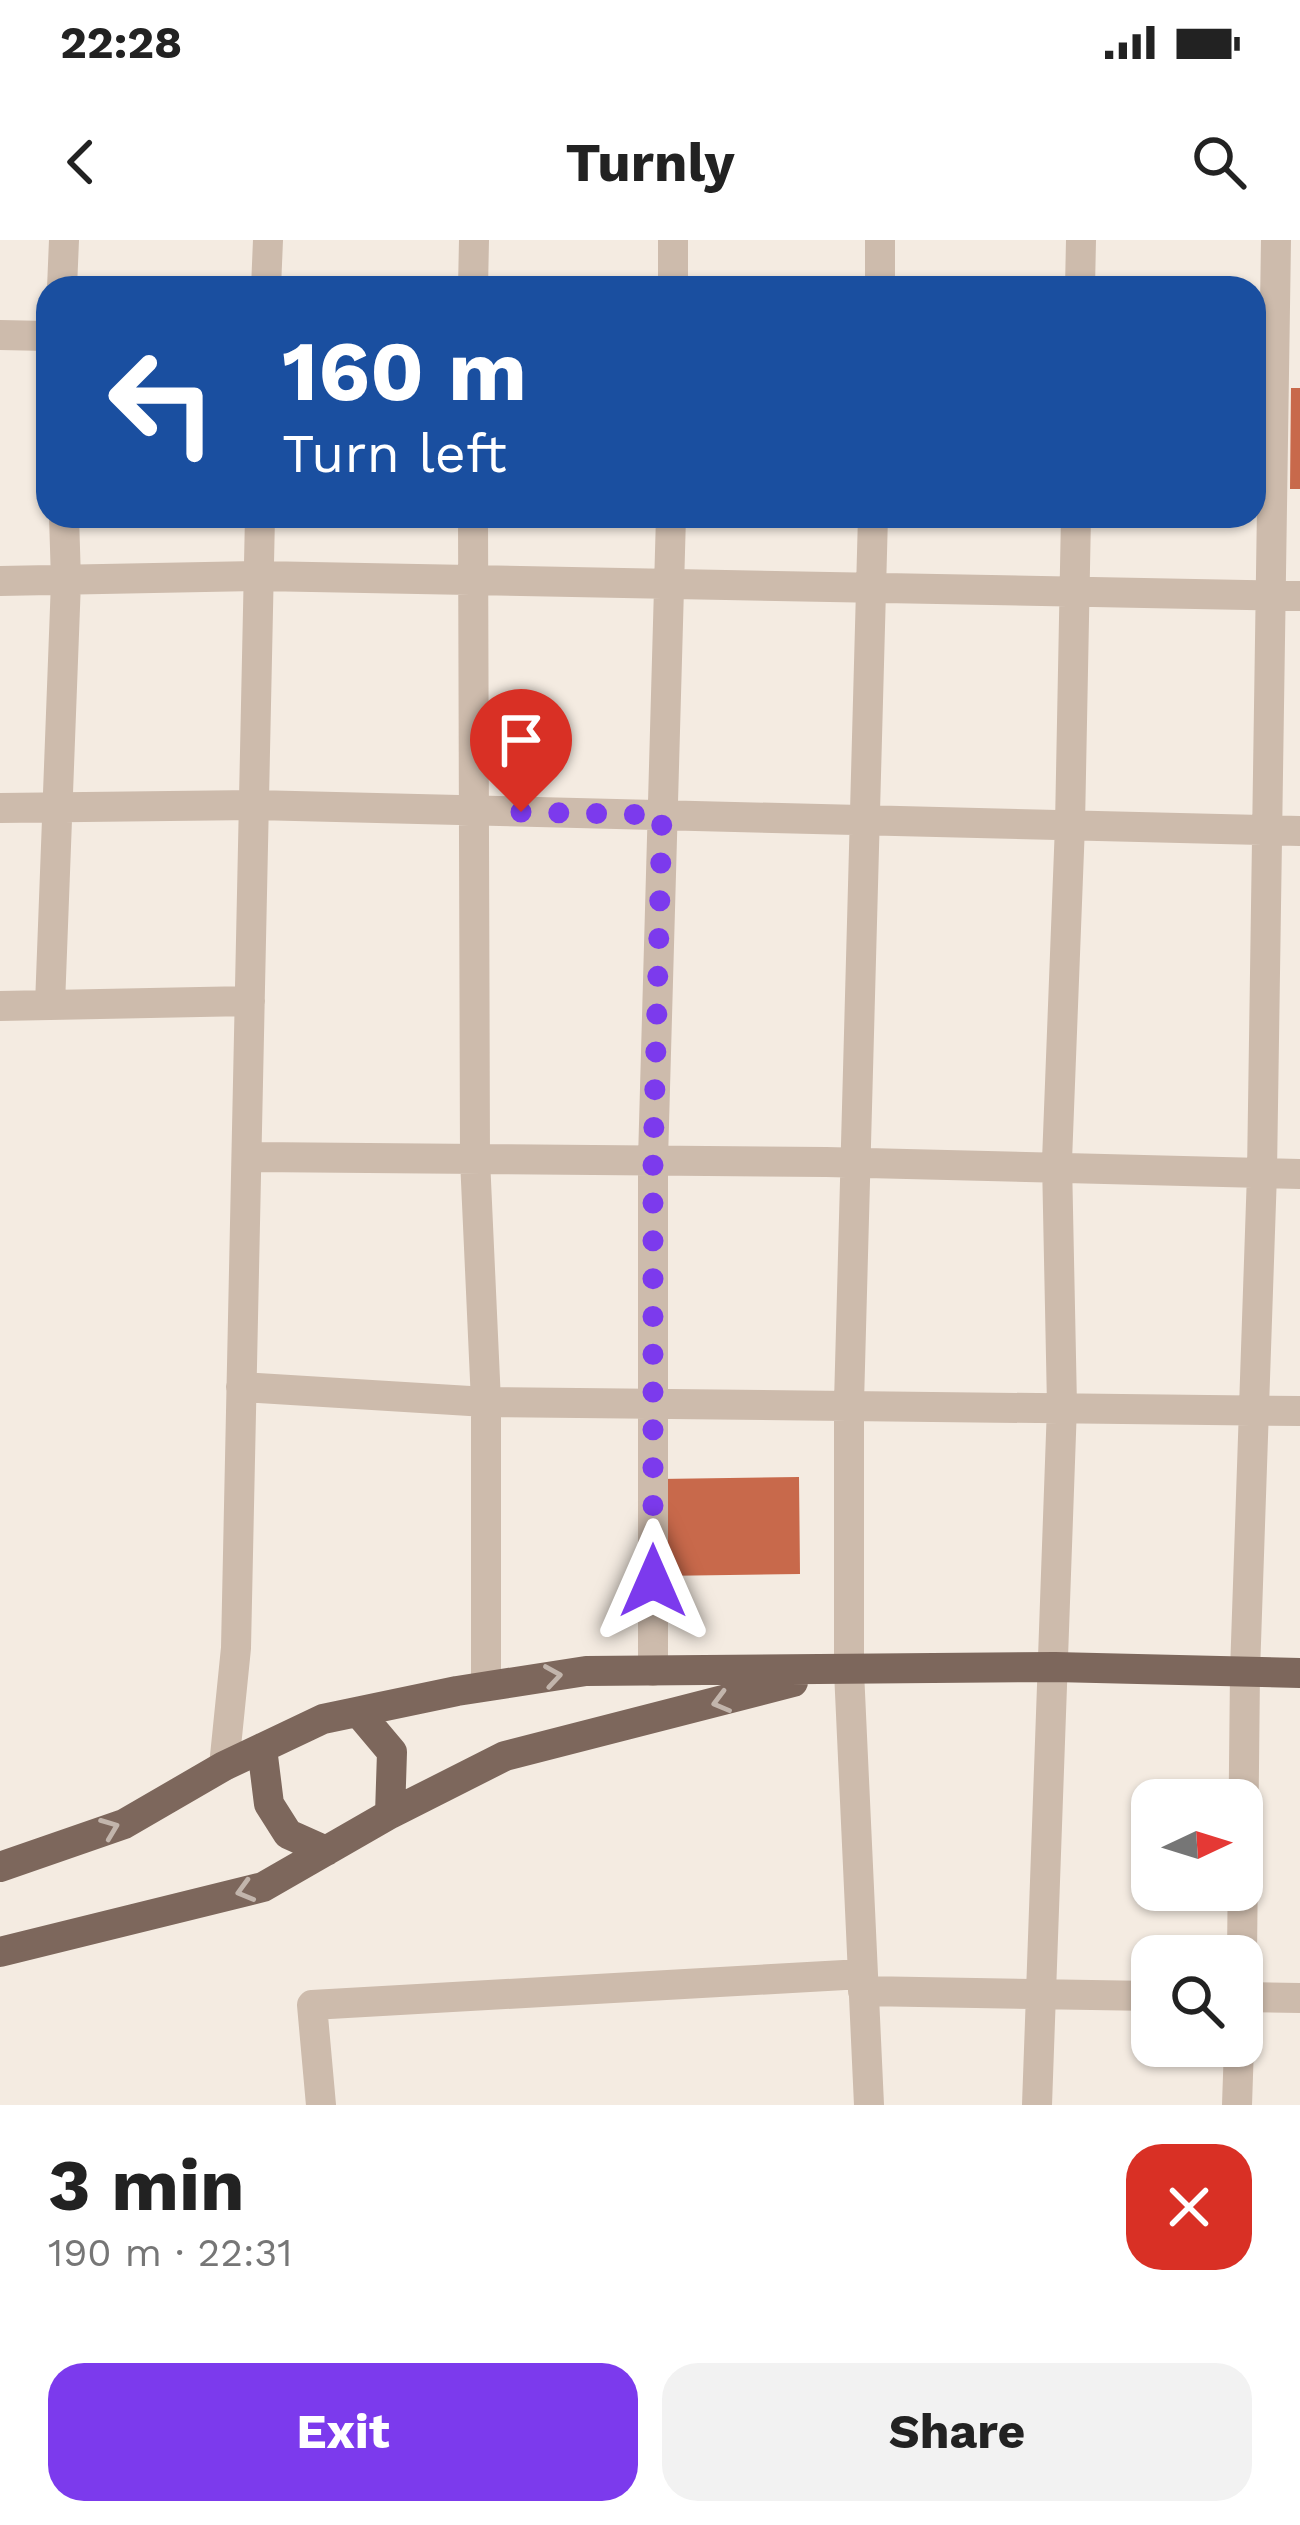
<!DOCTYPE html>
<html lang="en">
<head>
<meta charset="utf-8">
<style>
	:root { --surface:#fff; --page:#f2f2f2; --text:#222; --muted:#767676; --accent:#7c3aed }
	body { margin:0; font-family:"Work Sans",sans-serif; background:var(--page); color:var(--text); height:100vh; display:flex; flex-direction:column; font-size:45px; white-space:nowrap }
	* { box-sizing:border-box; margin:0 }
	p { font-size:39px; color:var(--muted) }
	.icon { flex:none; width:66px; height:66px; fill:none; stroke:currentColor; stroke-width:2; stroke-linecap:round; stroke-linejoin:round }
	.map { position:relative; height:1865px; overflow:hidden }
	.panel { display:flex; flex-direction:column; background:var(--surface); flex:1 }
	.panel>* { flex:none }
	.hud { position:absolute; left:36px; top:36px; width:1230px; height:252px; border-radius:36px; box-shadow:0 3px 9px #0004; background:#1a4fa0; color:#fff; overflow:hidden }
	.needle { width:78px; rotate:86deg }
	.fabs { position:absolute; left:1131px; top:1539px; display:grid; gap:24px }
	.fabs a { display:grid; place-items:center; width:132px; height:132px; border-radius:24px; background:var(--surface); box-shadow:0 3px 9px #0004; font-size:60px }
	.pin { position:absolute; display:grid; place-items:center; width:102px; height:102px; color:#fff; margin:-123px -51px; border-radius:50% 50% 50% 0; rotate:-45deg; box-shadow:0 0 12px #0007 }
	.pin .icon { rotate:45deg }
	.me { position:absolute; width:132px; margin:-66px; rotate:0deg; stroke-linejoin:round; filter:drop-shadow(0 0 9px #0008) }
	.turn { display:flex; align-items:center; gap:42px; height:252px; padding:0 48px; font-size:54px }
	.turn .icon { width:156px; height:156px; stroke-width:2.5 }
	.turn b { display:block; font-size:84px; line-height:102px }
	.round { display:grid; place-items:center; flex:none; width:126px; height:126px; border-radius:36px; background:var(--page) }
	.headline { display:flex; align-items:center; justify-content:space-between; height:204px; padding:0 48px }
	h1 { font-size:72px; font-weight:700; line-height:90px }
	.primary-button { display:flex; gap:24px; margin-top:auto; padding:24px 48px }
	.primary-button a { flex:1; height:138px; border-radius:36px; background:var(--accent); color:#fff; font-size:48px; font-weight:700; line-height:138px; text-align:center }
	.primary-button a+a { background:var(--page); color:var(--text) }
	.status { display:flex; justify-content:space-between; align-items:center; height:84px; padding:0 60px; background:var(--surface); direction:ltr }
	.status svg { height:33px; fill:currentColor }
	header { display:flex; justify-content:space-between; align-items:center; height:156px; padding:0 48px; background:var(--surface); font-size:54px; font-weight:700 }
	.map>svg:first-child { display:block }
	.building { fill:#c8694b }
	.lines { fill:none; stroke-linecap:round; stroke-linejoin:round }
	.minor { stroke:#cdbbac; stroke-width:30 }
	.major { stroke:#7d675c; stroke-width:30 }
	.oneway { stroke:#c2b5ac }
	.route { stroke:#7c3aed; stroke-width:21; stroke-dasharray:0 37.8 }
</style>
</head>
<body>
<div class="status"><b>22:28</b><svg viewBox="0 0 49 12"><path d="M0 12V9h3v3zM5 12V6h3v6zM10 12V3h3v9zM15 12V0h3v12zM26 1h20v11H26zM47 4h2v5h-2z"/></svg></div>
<header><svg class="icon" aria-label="back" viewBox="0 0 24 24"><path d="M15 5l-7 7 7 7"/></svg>Turnly<svg class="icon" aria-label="search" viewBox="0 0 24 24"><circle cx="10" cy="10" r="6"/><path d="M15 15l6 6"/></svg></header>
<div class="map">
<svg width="1300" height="1865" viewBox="0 0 1300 1865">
	<rect width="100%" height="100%" fill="#f4ebe1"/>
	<path class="building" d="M1291 148H1300V249H1290Z
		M799 1237 800 1334 659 1336V1239Z"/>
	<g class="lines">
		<path class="minor" d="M880 0V48
			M62 48 64 0
			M266 48 268 0
			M473 48 474 0
			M673 48V0
			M1080 48 1081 0
			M0 95 48 96
			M473 276 475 919 486 1162V1446
			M0 341 259 336 1300 356
			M0 568 254 565 1300 591
			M50 765 66 341 64 276
			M0 766 250 761
			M247 917 826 922 1300 934
			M241 1147 486 1162 1300 1171
			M653 1431V920L671 276
			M224 1526 236 1408 260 276
			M1242 1716 1245 1432 1262 933 1276 0
			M863 1751 1152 1756
			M1242 1757 1300 1758
			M321 1865 312 1765 862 1734
			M869 1865 849 1431V1163L873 276
			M1037 1865 1062 1166 1057 921 1070 585 1076 276
			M1237 1865 1239 1806"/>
		<path class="major" d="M360 1474 392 1512 390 1574
			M262 1508 269 1564 288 1594 326 1611
			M0 1627 124 1584 224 1526 323 1479 457 1451 586 1431 1055 1427 1300 1433
			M0 1712 263 1647 390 1574 505 1516 793 1442"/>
	</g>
	<defs><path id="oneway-chevron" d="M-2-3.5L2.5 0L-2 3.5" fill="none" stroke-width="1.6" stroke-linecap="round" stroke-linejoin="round" transform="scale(3)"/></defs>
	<g class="oneway">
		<use href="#oneway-chevron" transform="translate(553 1436) rotate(-9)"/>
		<use href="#oneway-chevron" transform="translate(721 1462) rotate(165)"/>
		<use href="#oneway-chevron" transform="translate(110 1588) rotate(-21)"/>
		<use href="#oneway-chevron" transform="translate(245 1651) rotate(164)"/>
	</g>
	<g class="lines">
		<path class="route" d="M521 572 662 575 653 920V1341"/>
	</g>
</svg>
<div class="fabs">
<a><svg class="needle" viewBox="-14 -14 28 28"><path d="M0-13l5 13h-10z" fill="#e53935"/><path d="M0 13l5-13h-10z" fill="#767676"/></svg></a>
<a><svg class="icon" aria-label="search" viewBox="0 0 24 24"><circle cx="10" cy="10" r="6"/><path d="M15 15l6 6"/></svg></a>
</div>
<div class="pin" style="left:521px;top:572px;background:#d93025"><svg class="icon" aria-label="arrive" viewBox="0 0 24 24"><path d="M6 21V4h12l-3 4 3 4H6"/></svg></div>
<svg class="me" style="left:653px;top:1341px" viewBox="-20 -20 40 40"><path d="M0-17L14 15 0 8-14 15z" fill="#7c3aed" stroke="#fff" stroke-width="4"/></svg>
<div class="hud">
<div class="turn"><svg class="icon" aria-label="left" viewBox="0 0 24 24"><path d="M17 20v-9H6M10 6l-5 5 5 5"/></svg><div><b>160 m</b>Turn left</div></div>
</div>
</div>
<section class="panel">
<div class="headline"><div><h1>3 min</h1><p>190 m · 22:31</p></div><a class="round" style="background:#d93025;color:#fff"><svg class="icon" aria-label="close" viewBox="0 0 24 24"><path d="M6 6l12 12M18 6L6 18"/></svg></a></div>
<div class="primary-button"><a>Exit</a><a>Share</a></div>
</section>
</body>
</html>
